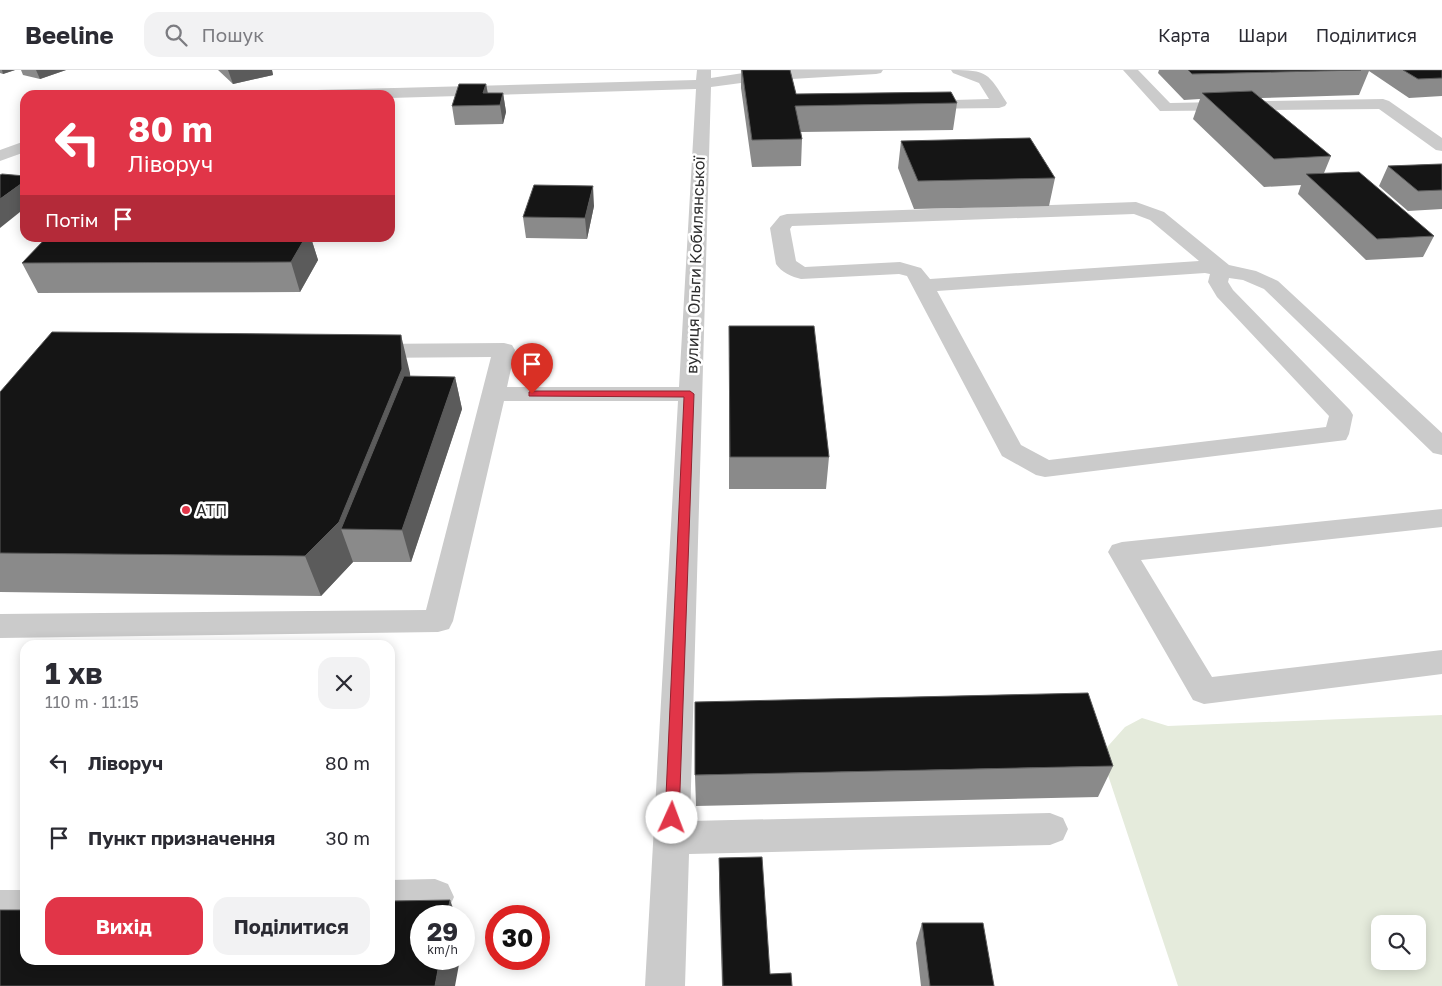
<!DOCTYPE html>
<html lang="uk">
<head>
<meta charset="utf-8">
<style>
	:root { --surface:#fff; --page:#f2f2f3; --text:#2b2b33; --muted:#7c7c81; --line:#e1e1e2; --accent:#e13548 }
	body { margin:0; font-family:"Golos Text",sans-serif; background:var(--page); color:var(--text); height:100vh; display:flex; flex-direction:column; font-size:19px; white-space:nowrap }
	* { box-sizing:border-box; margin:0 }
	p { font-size:16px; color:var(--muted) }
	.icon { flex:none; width:28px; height:28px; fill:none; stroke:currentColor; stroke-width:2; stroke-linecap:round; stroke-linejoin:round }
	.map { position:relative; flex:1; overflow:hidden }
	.sheet { position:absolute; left:20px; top:570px; width:375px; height:325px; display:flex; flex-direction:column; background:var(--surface); border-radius:15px; box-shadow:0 2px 12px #0003 }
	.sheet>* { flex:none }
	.guide { position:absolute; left:20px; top:20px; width:375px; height:152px; border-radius:15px; box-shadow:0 2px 12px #0003; background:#e13548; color:#fff; overflow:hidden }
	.controls { position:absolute; left:1371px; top:845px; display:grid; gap:10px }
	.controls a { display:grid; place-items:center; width:55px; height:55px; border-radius:10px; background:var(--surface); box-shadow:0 2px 12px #0003; font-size:25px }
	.speed { position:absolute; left:410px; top:835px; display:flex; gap:10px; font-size:25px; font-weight:700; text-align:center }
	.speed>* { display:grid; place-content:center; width:65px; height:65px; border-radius:50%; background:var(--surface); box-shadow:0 2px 12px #0003; line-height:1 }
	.speed small { font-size:12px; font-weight:400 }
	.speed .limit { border:8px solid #d22; background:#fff; color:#111 }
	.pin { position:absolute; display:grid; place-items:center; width:42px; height:42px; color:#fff; margin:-51px -21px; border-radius:50% 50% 50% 0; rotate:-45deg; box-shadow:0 0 5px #0007 }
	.pin .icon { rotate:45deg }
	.me { position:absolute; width:55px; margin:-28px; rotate:2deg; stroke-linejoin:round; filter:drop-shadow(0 0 4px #0008) }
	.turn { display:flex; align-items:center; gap:18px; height:105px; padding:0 25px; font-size:22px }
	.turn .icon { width:65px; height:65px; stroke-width:2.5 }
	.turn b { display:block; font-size:35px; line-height:42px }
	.then { display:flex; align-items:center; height:48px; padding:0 25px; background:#0003; gap:10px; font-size:19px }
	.round { display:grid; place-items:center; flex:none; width:52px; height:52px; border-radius:15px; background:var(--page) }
	.overview { display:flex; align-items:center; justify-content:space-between; height:85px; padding:0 25px }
	h1 { font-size:30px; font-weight:700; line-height:38px }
	.cta { display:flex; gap:10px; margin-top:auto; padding:10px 25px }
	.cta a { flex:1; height:58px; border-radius:15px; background:var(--accent); color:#fff; font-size:20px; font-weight:700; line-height:58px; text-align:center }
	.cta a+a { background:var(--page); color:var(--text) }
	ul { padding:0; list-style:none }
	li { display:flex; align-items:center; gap:15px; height:75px; padding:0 25px }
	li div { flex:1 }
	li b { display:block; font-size:19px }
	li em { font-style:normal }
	header { display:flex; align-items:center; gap:30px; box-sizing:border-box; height:70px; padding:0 25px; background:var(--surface); border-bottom:1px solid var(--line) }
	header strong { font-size:24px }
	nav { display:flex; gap:28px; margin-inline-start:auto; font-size:18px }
	.search { width:350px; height:45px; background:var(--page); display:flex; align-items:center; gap:12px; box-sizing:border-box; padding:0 18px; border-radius:15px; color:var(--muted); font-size:19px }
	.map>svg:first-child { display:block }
	.green { fill:#e5ebdc; fill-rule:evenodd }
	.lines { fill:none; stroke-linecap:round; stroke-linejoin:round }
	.minor { fill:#cbcbcb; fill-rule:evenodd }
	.wall { fill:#8a8a8a }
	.shaded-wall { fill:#5b5b5b }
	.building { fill:#151515; stroke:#5b5b5b }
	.route { fill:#e13548; stroke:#92222f }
	.poi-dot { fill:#e13548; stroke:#fff; stroke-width:2 }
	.labels { text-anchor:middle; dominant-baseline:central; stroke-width:5; stroke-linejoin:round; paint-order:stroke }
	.street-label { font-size:16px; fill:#2e2e2e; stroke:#fff }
	.poi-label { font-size:16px; fill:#2e2e2e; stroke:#fff; text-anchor:start }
</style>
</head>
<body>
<header>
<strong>Beeline</strong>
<div class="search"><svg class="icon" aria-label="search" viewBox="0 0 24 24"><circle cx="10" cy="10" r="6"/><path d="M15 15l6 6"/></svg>Пошук</div>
<nav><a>Карта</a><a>Шари</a><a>Поділитися</a></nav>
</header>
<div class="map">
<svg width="1442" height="916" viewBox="0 0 1442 916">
	<rect width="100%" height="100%" fill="#fff"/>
	<path class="green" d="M1442 645V916H1178L1101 684 1125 657 1142 648 1168 656ZM1380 854H1418V891H1380Z"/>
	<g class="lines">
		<path class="minor" d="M697 0H711V8L756 1 786 0H883L881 3 876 4 756 11 711 17 690 751 1050 743 1063 748 1068 759 1063 770 1050 775 689 784 685 916H645L678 331H504L453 551 449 559 438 562 0 568V544L426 540 491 287 367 288 359 286 356 281 359 276 367 274 504 273 512 275 515 280 507 317H679L696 19 390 28V25H309L312 22 317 20 696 10Z
			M951 0C988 0 988 3 1007 33L1005 36 999 38 912 39 910 36 912 33 918 31 989 29 979 13 953 3Z
			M1123 0H1138L1170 33 1383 29 1389 31 1442 68V81L1436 80 1379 39 1160 41Z
			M25 71V82L0 91V80Z
			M1136 132 1164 142 1229 195 1256 201 1278 211 1442 363V385L1433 383 1264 219 1243 210 1229 208 1228 212 1233 220 1350 340 1353 345 1349 364 1346 370 1045 407 1036 405 1002 386 907 206 899 204 801 209C792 207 781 202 776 194L770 158 780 146 787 144ZM1134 144 1150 150 1199 191 930 209 921 198 900 192 805 197 796 191 790 159 792 156ZM1205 203 1210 204 1208 212 1217 227 1329 346 1326 357 1049 390 1021 375 937 221Z
			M1442 439V457L1141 490 1212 607 1442 580V604L1204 634 1193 630 1108 482 1112 475 1122 472Z
			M435 809 448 814 454 827 448 840 435 845 390 846V810Z
			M0 820H25V856H0Z"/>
	</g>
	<path class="wall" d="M0 0H15L3 4 0 3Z
		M21 0H66L40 9 23 5Z
		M218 0H272L273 5 233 14Z
		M741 0H790L796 24 957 33 953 60 801 62 802 69 801 96 752 97 741 18Z
		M1159 0H1442V26L1409 28 1369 1 1359 25 1261 28 1331 86 1324 103 1434 166 1423 187 1366 190 1298 124 1301 115 1264 117 1193 49 1200 29 1184 30 1158 3Z
		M486 14 488 23H503L506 42 503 54 455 55 452 36Z
		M901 71 1055 108 1049 136 914 139 898 98Z
		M1442 94V139L1408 141 1379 116 1388 96Z
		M594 136 587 169 526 168 523 147Z
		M46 168H311L318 190 300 222 38 223 22 193Z
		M729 287 829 387 826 419H729Z
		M410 303V307H455L462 339 411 492H353L321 526 0 522V322Z
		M1113 696 1098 727 696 736 695 705Z
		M719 788 770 904 792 916H722L719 818Z
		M922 853 994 916H921L916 873Z"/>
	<path class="shaded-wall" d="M2 0H15L3 4Z
		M36 0H66L40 9Z
		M228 0H272L273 5 233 14Z
		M486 14 489 32 483 23Z
		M503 23 506 42 503 54 500 35Z
		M25 111V138L0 158V129Z
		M593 116 594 136 587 169 585 148Z
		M305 168H311L318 190 300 222 291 192Z
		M401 265 410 303 412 338 341 459 353 492 321 526 305 486Z
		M455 307 462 339 411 492 402 460Z
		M450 830 456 846H447Z
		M440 889H460L455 916H435Z"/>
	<path class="building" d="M742 0H790L796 24 951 22 957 33 795 36 802 69 752 70Z
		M1188 0H1361L1192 4Z
		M1403 0H1442V8L1418 9Z
		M459 14H486L483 23H503L500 35 452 36Z
		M1252 21 1331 86 1274 89 1202 23Z
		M1030 68 1055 108 918 111 901 71Z
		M1442 94V120L1418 121 1388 96Z
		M1359 102 1434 166 1377 169 1306 104Z
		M2 104 25 106V111L0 129V105Z
		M534 115 593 116 585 148 523 147Z
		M46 168H305L291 192 22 193Z
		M729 256H814L829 387H730Z
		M52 262 401 265 402 299 339 452 305 486 0 483V322Z
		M404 306 455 307 402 460 341 459Z
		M1088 623 1113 696 695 705V632Z
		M762 787 770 904 791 903 792 916H723L719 788Z
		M450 830 447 846H421V889H440L435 916H0V840H25V890H390V831Z
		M922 853H983L994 916H930Z"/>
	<path class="route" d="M532 321H690L694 324 679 748 677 753 672 755 667 753 665 748 684 327 529 326V322Z"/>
	<circle class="poi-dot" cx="186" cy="440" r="5"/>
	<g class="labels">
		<g class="street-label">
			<text transform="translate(695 195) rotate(-88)">вулиця Ольги Кобилянської</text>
		</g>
		<g class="poi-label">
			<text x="196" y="440">АТП</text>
		</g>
	</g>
</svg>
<div class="controls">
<a><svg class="icon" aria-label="search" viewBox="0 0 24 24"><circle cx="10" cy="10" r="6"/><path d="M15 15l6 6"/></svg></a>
</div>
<div class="speed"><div>29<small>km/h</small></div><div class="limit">30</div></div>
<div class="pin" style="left:532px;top:324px;background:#d93025"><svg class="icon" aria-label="arrive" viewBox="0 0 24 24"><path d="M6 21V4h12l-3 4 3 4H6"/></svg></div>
<svg class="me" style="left:672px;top:748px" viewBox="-20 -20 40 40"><circle r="19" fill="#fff"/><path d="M0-13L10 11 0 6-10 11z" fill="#e13548"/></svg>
<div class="guide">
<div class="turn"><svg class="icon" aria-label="left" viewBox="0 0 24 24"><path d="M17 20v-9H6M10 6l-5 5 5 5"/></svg><div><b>80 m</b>Ліворуч</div></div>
<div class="then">Потім<svg class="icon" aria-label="arrive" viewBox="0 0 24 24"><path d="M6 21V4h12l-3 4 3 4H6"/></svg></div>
</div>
<section class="sheet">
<div class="overview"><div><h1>1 хв</h1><p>110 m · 11:15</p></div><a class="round"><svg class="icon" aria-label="close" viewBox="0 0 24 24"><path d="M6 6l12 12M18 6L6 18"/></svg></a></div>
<ul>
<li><svg class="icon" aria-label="left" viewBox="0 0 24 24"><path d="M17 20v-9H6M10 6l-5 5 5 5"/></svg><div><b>Ліворуч</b></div><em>80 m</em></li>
<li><svg class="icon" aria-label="arrive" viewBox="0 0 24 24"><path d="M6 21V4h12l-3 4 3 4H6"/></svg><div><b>Пункт призначення</b></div><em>30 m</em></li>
</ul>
<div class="cta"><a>Вихід</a><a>Поділитися</a></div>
</section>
</div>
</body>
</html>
